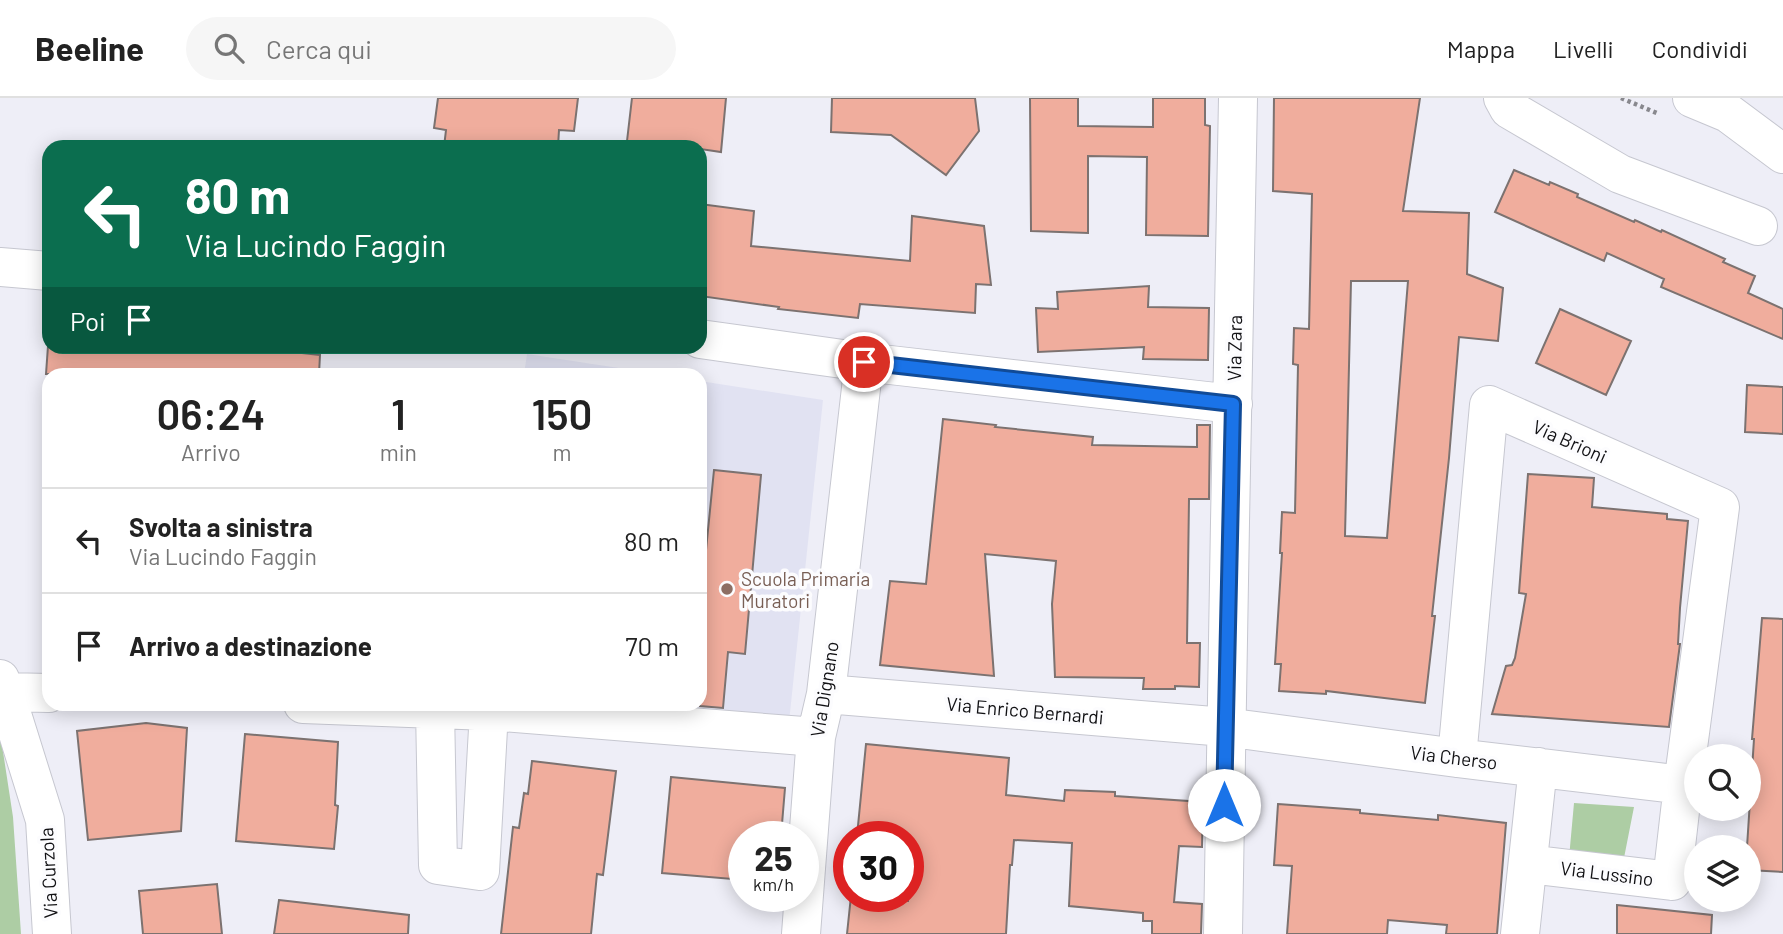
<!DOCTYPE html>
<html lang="it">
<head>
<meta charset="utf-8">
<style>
	:root { --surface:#fff; --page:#f6f6f6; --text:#222; --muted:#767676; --line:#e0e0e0 }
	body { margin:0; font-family:Barlow,sans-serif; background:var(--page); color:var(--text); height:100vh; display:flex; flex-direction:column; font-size:26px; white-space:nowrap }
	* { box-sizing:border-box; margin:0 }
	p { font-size:23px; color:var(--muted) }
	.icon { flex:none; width:38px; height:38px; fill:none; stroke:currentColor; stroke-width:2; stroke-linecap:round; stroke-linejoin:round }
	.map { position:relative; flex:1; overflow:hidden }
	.panel { position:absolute; left:42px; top:270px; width:665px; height:343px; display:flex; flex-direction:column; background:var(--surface); border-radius:21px; box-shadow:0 4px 18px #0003 }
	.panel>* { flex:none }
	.top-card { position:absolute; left:42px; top:42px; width:665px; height:214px; border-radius:21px; box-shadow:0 4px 18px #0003; background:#0b6e4f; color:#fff; overflow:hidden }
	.fabs { position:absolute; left:1684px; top:646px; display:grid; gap:14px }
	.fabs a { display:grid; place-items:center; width:77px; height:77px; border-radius:50%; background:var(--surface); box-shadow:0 4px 18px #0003; font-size:35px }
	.speed { position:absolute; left:728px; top:723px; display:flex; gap:14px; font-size:35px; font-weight:700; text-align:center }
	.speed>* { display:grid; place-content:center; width:91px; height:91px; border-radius:50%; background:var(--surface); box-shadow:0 4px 18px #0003; line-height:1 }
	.speed small { font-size:18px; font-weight:400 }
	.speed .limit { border:10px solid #d22; background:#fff; color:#111 }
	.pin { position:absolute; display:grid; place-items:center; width:60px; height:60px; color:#fff; margin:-30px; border:4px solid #fff; border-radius:50%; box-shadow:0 2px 7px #0007 }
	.me { position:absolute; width:77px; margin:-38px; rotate:0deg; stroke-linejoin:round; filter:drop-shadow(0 0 5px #0008) }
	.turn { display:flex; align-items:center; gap:24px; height:147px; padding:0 28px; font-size:32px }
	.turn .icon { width:91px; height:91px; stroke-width:2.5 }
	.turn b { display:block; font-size:49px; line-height:60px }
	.then { display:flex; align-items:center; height:66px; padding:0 28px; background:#0003; gap:14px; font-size:26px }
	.eta { display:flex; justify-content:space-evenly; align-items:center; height:119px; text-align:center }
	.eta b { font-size:42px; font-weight:600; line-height:49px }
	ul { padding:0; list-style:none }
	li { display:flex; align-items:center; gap:21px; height:105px; padding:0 28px; border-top:2px solid var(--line) }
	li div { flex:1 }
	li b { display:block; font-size:26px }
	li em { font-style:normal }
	header { display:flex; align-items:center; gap:42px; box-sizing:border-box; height:98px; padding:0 35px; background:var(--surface); border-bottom:2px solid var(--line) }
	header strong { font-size:33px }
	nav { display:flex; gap:38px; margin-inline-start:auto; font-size:24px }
	.search { width:490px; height:63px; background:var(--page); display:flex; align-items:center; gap:18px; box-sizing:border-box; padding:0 24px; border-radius:38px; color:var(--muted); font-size:26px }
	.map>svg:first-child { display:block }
	.built { fill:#e1e2f2 }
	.green { fill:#adcda4 }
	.building { fill:#f0ad9d; stroke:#7c7270; stroke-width:2; fill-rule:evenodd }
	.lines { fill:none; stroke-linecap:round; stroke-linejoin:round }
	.minor-casing { stroke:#c6c7d0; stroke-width:40 }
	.path { stroke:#88888e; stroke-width:4.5; stroke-dasharray:3.5 3.5; stroke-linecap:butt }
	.minor { stroke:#fff; stroke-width:38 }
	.route-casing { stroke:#114b97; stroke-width:18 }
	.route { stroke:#1a73e8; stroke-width:12 }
	.education-dot { fill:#8d6e63; stroke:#fcfcfe; stroke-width:2.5 }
	.labels { text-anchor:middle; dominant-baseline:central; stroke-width:7; stroke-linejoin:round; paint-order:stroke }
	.street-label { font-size:19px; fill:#111114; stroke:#fcfcfe }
	.education-label { font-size:19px; fill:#785e54; stroke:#fcfcfe; text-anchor:start }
</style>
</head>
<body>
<header>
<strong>Beeline</strong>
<div class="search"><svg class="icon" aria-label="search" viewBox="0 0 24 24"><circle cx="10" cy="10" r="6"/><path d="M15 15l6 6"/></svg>Cerca qui</div>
<nav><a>Mappa</a><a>Livelli</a><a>Condividi</a></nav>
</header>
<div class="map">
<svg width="1783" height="836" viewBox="0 0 1783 836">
	<rect width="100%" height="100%" fill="#eeeef7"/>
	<path class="built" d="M527 256 658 276H524Z
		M700 283 823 302 789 624 550 606H700Z"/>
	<path class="green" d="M0 634 13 719 21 836H0Z
		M1574 705 1634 709 1623 765 1569 760Z"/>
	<path class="building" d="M438 0H578L574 33 559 32 558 49H444L446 32 434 30Z
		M632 0H726L721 54 700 51V49H679L627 43Z
		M832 0H975L979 33 946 77 891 37 831 34Z
		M1030 0H1078V28L1153 29V0H1205V27L1210 28 1208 138 1146 137 1147 59 1088 58V135L1031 133Z
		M1274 0H1420L1403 113 1469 115 1467 176 1503 190 1498 243 1459 239 1449 360 1432 518H1435L1425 605 1326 593V596L1279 593 1281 566H1275L1282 455H1280L1282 414 1295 415 1298 267 1293 266 1294 230 1309 231 1312 96 1273 93ZM1351 183H1408L1387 440 1345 438Z
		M1514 72 1549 87 1550 84 1578 96 1577 99 1634 124 1635 122 1661 134 1662 132 1725 161 1723 164 1755 178 1748 195 1783 211V241L1661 189 1664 181 1607 155 1604 163 1495 114Z
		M700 106 754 113 751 148 910 163 912 118 984 128 991 187 976 186 975 215 860 206 858 220 778 211 779 209 700 198Z
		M1149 188 1148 209 1209 210 1208 262 1143 261 1144 249 1038 254 1036 210 1058 211 1057 194Z
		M1560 211 1631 243 1606 297 1536 265Z
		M48 248H237L320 257 319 276H46Z
		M1747 287 1783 289V336L1745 334Z
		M943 321 996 327 995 329 1093 339 1092 347 1197 349V327H1210L1209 401H1189L1187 545H1200L1199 589 1175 588V591H1143L1144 580 1055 579 1052 506 1056 463 985 456 994 578 880 567 890 483 926 486Z
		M714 372 761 377 745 556 728 554 723 610 700 608V512Z
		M1528 376 1594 380 1592 409 1667 416V421L1688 423 1680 510 1678 546H1680L1669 629 1492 616 1506 568 1512 567 1515 560 1526 496 1519 495Z
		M1762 520 1783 521V774L1748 772 1747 749 1754 641H1752Z
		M146 625 187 630 181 733 88 742 77 633Z
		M245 636 338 644 335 707 338 708 334 751 236 743Z
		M866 646 1009 660 1006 697 1064 703 1065 692 1115 694V698L1203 704 1202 749 1179 748 1174 804 1202 806 1201 836H1152V823H1143V815L1069 808 1072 745 1014 742 1012 767H1010L1006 836H847L851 798 908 803V738H857Z
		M532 663 616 673 603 777 597 776 591 836H501L513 729 519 730 524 695 528 696Z
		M671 679 785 690 781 738H744V782L662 775Z
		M1278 706 1360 712V715L1438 722V717L1506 725 1497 836H1446L1447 827 1388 822 1387 836H1287L1292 768 1274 767Z
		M217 786 222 836H143L139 793Z
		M279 802 409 817 408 836H274Z
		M1617 807 1712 817 1711 836H1617Z"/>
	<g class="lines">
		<g class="minor-casing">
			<path id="minor" d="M1503 0 1509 11 1620 76 1758 128
				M1692 0 1728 15 1783 56
				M0 169 49 173
				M700 241 864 264 1233 306
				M0 581 5 594 45 722 52 836
				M5 594 49 595
				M826 596 1225 629 1457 660 1683 687
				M303 606 489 613 816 639
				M435 611 438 767 480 773 489 613
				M1457 660 1489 307 1720 409 1683 687 1672 783 1528 766
				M801 836 816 639 826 596 864 264
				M1223 836C1226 557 1234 279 1238 0
				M1520 836 1538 669"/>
		</g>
		<path class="path" d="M1621 0 1659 16"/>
		<use href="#minor" class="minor"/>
	</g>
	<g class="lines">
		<g class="route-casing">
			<path id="route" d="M864 264 1233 306 1224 707"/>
		</g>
		<use href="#route" class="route"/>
	</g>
	<circle class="education-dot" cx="727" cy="491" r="7"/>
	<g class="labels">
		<g class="street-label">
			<text transform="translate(1234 250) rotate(-89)">Via Zara</text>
			<text transform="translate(1570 343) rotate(24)">Via Brioni</text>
			<text transform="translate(824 591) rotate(-81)">Via Dignano</text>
			<text transform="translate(1025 612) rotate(5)">Via Enrico Bernardi</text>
			<text transform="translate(1454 659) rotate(7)">Via Cherso</text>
			<text transform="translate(48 775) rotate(-93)">Via Curzola</text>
			<text transform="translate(1607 775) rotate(7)">Via Lussino</text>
		</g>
		<g class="education-label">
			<text x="741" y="480">Scuola Primaria<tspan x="741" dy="22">Muratori</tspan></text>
		</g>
	</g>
</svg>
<div class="fabs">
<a><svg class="icon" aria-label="search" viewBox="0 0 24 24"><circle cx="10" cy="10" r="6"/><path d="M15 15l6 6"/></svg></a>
<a><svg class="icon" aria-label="layers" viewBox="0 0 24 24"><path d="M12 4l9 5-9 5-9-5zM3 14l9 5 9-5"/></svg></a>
</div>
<div class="speed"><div>25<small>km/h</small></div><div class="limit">30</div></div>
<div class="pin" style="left:864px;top:264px;background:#d93025"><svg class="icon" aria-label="arrive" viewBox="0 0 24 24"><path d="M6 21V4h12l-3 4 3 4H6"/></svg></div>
<svg class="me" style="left:1224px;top:707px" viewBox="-20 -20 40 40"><circle r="19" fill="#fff"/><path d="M0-13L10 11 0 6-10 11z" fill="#1a73e8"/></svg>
<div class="top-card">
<div class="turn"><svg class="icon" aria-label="left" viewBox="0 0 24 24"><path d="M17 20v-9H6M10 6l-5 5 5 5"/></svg><div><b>80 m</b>Via Lucindo Faggin</div></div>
<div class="then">Poi<svg class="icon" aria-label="arrive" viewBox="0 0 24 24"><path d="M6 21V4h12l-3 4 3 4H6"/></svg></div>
</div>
<section class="panel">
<div class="eta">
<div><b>06:24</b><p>Arrivo</p></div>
<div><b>1</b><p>min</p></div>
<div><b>150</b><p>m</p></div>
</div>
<ul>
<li><svg class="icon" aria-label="left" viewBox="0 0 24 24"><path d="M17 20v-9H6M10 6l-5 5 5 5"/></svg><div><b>Svolta a sinistra</b><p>Via Lucindo Faggin</p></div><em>80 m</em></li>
<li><svg class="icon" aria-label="arrive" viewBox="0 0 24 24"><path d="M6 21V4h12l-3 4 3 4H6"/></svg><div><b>Arrivo a destinazione</b></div><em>70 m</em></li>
</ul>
</section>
</div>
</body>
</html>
